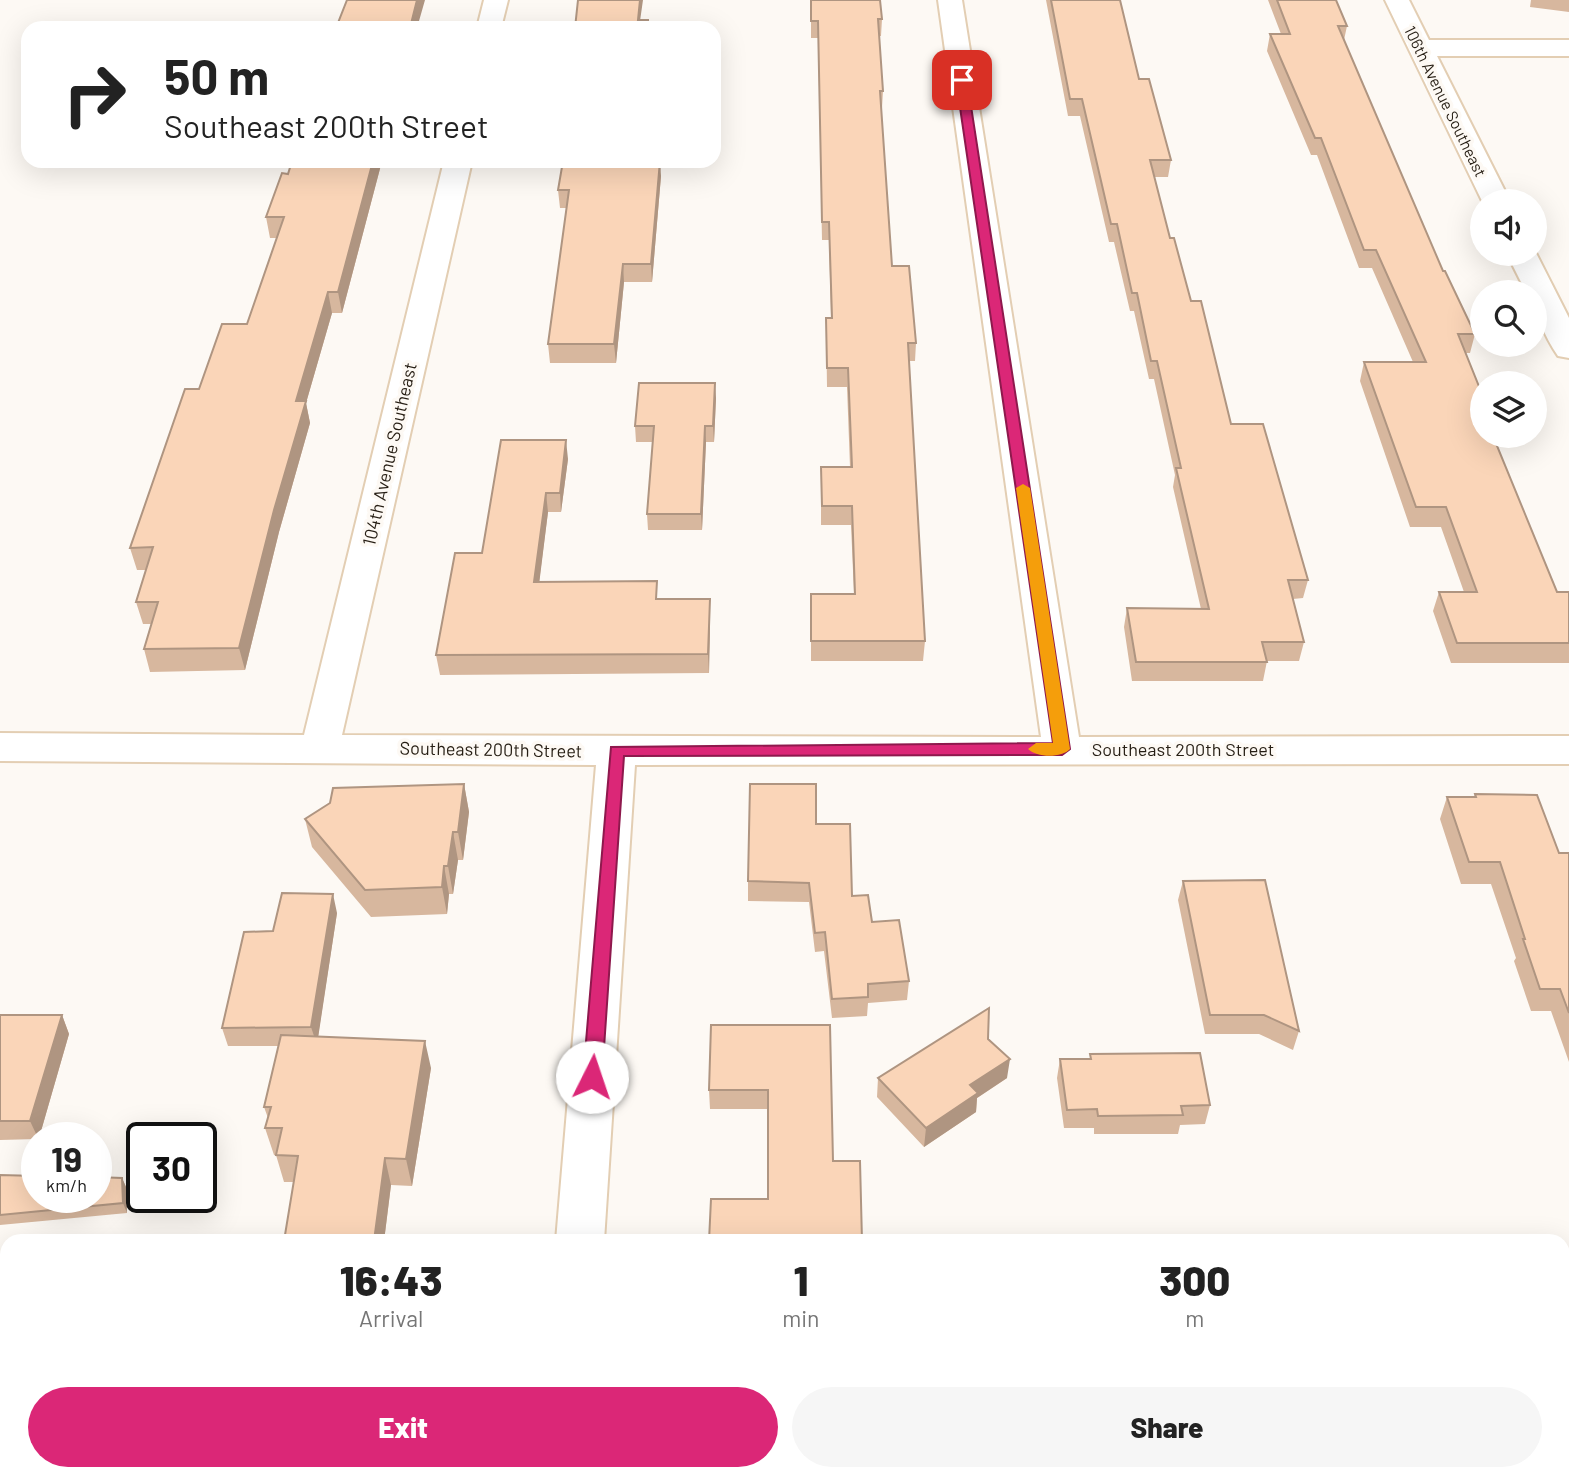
<!DOCTYPE html>
<html lang="en">
<head>
<meta charset="utf-8">
<style>
	:root { --surface:#fff; --page:#f6f6f6; --text:#222; --muted:#767676; --accent:#db2777 }
	body { margin:0; font-family:Barlow,sans-serif; background:var(--page); color:var(--text); height:100vh; display:flex; flex-direction:column; font-size:26px; white-space:nowrap }
	* { box-sizing:border-box; margin:0 }
	p { font-size:23px; color:var(--muted) }
	.icon { flex:none; width:38px; height:38px; fill:none; stroke:currentColor; stroke-width:2; stroke-linecap:round; stroke-linejoin:round }
	.map { position:relative; flex:1; overflow:hidden }
	.side { position:absolute; left:0px; top:1234px; width:1570px; height:247px; display:flex; flex-direction:column; background:var(--surface); border-radius:21px 21px 0 0; box-shadow:0 7px 28px #0002 }
	.side>* { flex:none }
	.top-card { position:absolute; left:21px; top:21px; width:700px; height:147px; border-radius:21px; box-shadow:0 7px 28px #0002; background:#fff; color:var(--text); overflow:hidden }
	.tools { position:absolute; left:1470px; top:189px; display:grid; gap:14px }
	.tools a { display:grid; place-items:center; width:77px; height:77px; border-radius:50%; background:var(--surface); box-shadow:0 7px 28px #0002; font-size:35px }
	.speed { position:absolute; left:21px; top:1122px; display:flex; gap:14px; font-size:35px; font-weight:700; text-align:center }
	.speed>* { display:grid; place-content:center; width:91px; height:91px; border-radius:50%; background:var(--surface); box-shadow:0 7px 28px #0002; line-height:1 }
	.speed small { font-size:18px; font-weight:400 }
	.speed .limit { border:4px solid #111; border-radius:10px; background:#fff; color:#111 }
	.pin { position:absolute; display:grid; place-items:center; width:60px; height:60px; color:#fff; margin:-30px; border-radius:14px; box-shadow:0 4px 10px #0006 }
	.me { position:absolute; width:77px; margin:-38px; rotate:4deg; stroke-linejoin:round; filter:drop-shadow(0 0 5px #0008) }
	.turn { display:flex; align-items:center; gap:24px; height:147px; padding:0 28px; font-size:32px }
	.turn .icon { width:91px; height:91px; stroke-width:2.5 }
	.turn b { display:block; font-size:49px; line-height:60px }
	.eta { display:flex; justify-content:space-evenly; align-items:center; height:119px; text-align:center }
	.eta b { font-size:42px; font-weight:800; line-height:49px }
	.cta { display:flex; gap:14px; margin-top:auto; padding:14px 28px }
	.cta a { flex:1; height:80px; border-radius:42px; background:var(--accent); color:#fff; font-size:28px; font-weight:800; line-height:80px; text-align:center }
	.cta a+a { background:var(--page); color:var(--text) }
	.map>svg:first-child { display:block }
	.lines { fill:none; stroke-linecap:round; stroke-linejoin:round }
	.minor-casing { stroke:#e3ceb3; stroke-width:4 }
	.minor { fill:#fff; fill-rule:evenodd }
	.wall { fill:#d7b79e }
	.shaded-wall { fill:#af9581 }
	.building { fill:#fad5b8; stroke:#af9581; stroke-width:2 }
	.route { fill:#db2777; stroke:#8e194d; stroke-width:2 }
	.slow { fill:#f59e0b }
	.labels { text-anchor:middle; dominant-baseline:central; stroke-width:7; stroke-linejoin:round; paint-order:stroke }
	.far-street-label { font-size:16px; fill:#261e14; stroke:#fdf9f4 }
	.street-label { font-size:18px; fill:#261e14; stroke:#fdf9f4 }
</style>
</head>
<body>
<div class="map">
<svg width="1569" height="1479" viewBox="0 0 1569 1479">
	<rect width="100%" height="100%" fill="#fdf9f4"/>
	<g class="lines">
		<g class="minor-casing">
			<path id="minor" d="M484 0H508L501 28H477Z
				M938 0H962L1079 737 1569 736V764L635 765 604 1241H556L596 765 0 761V733L304 735 444 161H472L342 735 1041 737Z
				M1385 0H1409L1429 40H1569V56H1437L1510 201H1482Z
				M1535 251 1569 318V358L1558 356C1545 337 1535 315 1535 292H1526L1507 254H1535Z
				M537 1474H589L588 1479H536Z"/>
		</g>
		<use href="#minor" class="minor"/>
	</g>
	<path class="wall" d="M811 0 882 19 881 36H879L883 91 882 108H881L892 266 916 343 915 361H909L925 641 923 661H811V594H854L851 525H821V467H850L847 387H827L826 318H831L829 240H822L818 38H811Z
		M1046 0H1120L1139 79 1171 160 1168 177H1154L1170 238 1231 424 1308 580 1303 598 1293 599 1304 642 1299 661H1267L1263 681H1132L1124 627 1127 608 1201 609 1173 487 1175 475 1154 379H1149L1134 311H1130L1114 242H1109L1080 116H1068Z
		M1268 0H1336L1347 26 1344 40 1443 271 1475 334 1470 353H1465L1482 436 1557 592H1569V663H1451L1433 611 1439 592H1464L1441 527H1410L1360 381 1364 362H1413L1372 268H1359L1317 155H1311L1267 51 1270 34H1281Z
		M1531 0H1569V12L1530 7Z
		M382 161 342 313H332L306 403 310 423 279 532 245 670 150 672 144 649 151 624H143L136 602 146 570H137L130 548 199 389 247 324 277 238H270L266 217 288 174Z
		M661 176 652 282H624L616 363H550L548 344 567 208H560L558 190Z
		M716 398 714 442H706L702 530H648L647 514 653 442H636L635 426Z
		M568 459 561 512H548L539 582 658 599 710 618 709 673 440 675 436 655 482 553Z
		M464 784 469 812 463 860H458L453 894H449L447 914 371 917 312 847 305 819Z
		M1475 794 1559 853H1569V1062L1551 1011H1531L1514 961 1516 958 1491 884H1461L1440 819 1447 797H1474Z
		M816 824 852 896 872 922 909 981 907 1000 868 1003 867 1016 832 1018 824 951 815 952 809 902 748 901V881Z
		M1183 881 1299 1031 1293 1050 1259 1034H1205L1178 900Z
		M337 913 318 1036 431 1068 412 1186 391 1185 384 1241H284L294 1182H284L276 1155H274L265 1128 268 1118 264 1107 279 1046H228L222 1028 273 931Z
		M0 1015H62L69 1034 39 1138H37V1139L0 1140Z
		M711 1025 833 1161 768 1199V1109H710L709 1090Z
		M988 1039 1007 1078 977 1098 976 1112 924 1147 877 1097 878 1078Z
		M1090 1054 1210 1105 1205 1124 1180 1125 1178 1134H1094V1128H1064L1057 1078 1060 1059H1090Z
		M0 1175 122 1178 126 1187 127 1213 0 1225Z
		M1126 1474H1563L1569 1479H1127Z"/>
	<path class="shaded-wall" d="M417 0H425L417 28H410Z
		M640 0H643L639 28 638 20Z
		M373 161H382L342 313 338 292Z
		M660 161 661 176 652 282 651 264Z
		M623 264 624 282 616 363 614 344Z
		M328 292 332 313 306 403 310 423 279 532 245 670 239 648 296 401Z
		M715 383 716 398 714 442 713 426Z
		M705 426 706 442 702 530 701 514Z
		M566 440 568 459 561 512 560 493Z
		M546 493 548 512 537 601 534 582Z
		M710 599V618L709 673 708 654Z
		M464 784 469 812 463 860 458 832Z
		M453 832 458 860 453 894 448 866Z
		M444 866 449 894 447 914 442 887Z
		M333 894 337 913 317 1045 311 1027Z
		M62 1015 69 1034 39 1138H38L30 1121Z
		M425 1041 431 1068 412 1186 406 1159Z
		M1010 1059 1007 1078 977 1098 976 1112 924 1147 926 1128 970 1085Z
		M385 1158 391 1185 384 1241H374Z
		M122 1178 126 1187 127 1213 123 1203Z
		M347 1474H359L358 1479H346Z"/>
	<path class="building" d="M347 0H417L410 28H336Z
		M578 0H640L638 20H648V28H575Z
		M811 0H880L882 19H878L883 91H880L892 266H909L916 343H908L925 641H811V594H855L852 506H822L821 467H852L848 368H827L826 318H832L829 222H822L818 21H811Z
		M1051 0H1120L1139 79H1149L1171 160H1150L1170 238H1174L1191 301H1201L1231 424H1263L1308 580H1288L1304 642H1262L1267 662H1136L1127 608 1209 609 1176 468H1181L1157 361H1151L1137 293H1132L1117 224H1111L1082 99H1070Z
		M1277 0H1336L1347 26H1338L1443 271H1445L1475 334H1458L1482 394V436H1493L1557 592H1569V643H1457L1439 592H1477L1446 507H1416L1364 362H1426L1376 250H1364L1321 138H1315L1270 34H1290Z
		M292 161H373L338 292H328L296 401H306L274 510 239 648 144 649 158 602H136L153 547 130 548 185 389H199L222 324H247L284 217H266L282 173 288 174Z
		M563 161H660L651 264H623L614 344H548L569 190H558Z
		M639 383H715L713 426H705L701 514H647L654 426H635Z
		M501 440H566L560 493H546L534 582 657 581 656 599H710L708 654 436 655 455 553H482Z
		M464 784 458 832H453L448 866H444L442 887 365 890 305 819 330 803 333 788Z
		M750 784H816V824H850L852 896 868 895 872 922 899 920 909 981 868 984V997L832 999 825 932 815 933 809 883 748 881Z
		M1475 794 1537 795 1559 853H1569V1013L1560 989H1540L1523 939H1525L1500 862H1469L1447 797H1476Z
		M1265 880 1299 1031 1264 1015H1210L1183 881Z
		M282 893 333 894 311 1027 222 1028 244 932 273 931Z
		M989 1008 988 1039 1010 1059 970 1085 978 1093 926 1128 878 1078Z
		M0 1015H62L30 1121H0Z
		M711 1025H830L833 1161H860L862 1241H709L711 1199H768V1090H709Z
		M281 1035 425 1041 406 1159 385 1158 374 1241H284L298 1156 276 1155 282 1128H265L271 1107H264Z
		M1200 1053 1210 1105 1181 1106 1183 1115 1098 1116 1097 1109 1067 1110 1060 1059H1091L1090 1054Z
		M0 1175 37 1176V1197H96V1177L122 1178 123 1203 0 1215Z
		M1563 1367H1569V1479H1133L1132 1474H1563Z
		M238 1474H347L346 1479H237Z"/>
	<path class="route" d="M962 77 967 80 1070 749 1062 755 624 756 602 1077 599 1083 592 1085 586 1083 583 1077 611 747 1053 743 956 80Z"/>
	<path class="slow" d="M1023 484 1030 488 1070 749C1062 758 1037 758 1028 749L1036 743H1053L1016 488Z"/>
	<g class="labels">
		<g class="far-street-label">
			<text transform="translate(1446 101) rotate(64)">106th Avenue Southeast</text>
		</g>
		<g class="street-label">
			<text transform="translate(389 454) rotate(-77)">104th Avenue Southeast</text>
			<text transform="translate(491 749) rotate(1)">Southeast 200th Street</text>
			<text x="1183" y="749">Southeast 200th Street</text>
		</g>
	</g>
</svg>
<div class="tools">
<a><svg class="icon" aria-label="sound" viewBox="0 0 24 24"><path d="M4 9h4l5-4v14l-5-4H4zM17 9q2 3 0 6"/></svg></a>
<a><svg class="icon" aria-label="search" viewBox="0 0 24 24"><circle cx="10" cy="10" r="6"/><path d="M15 15l6 6"/></svg></a>
<a><svg class="icon" aria-label="layers" viewBox="0 0 24 24"><path d="M12 4l9 5-9 5-9-5zM3 14l9 5 9-5"/></svg></a>
</div>
<div class="speed"><div>19<small>km/h</small></div><div class="limit">30</div></div>
<div class="pin" style="left:962px;top:80px;background:#d93025"><svg class="icon" aria-label="arrive" viewBox="0 0 24 24"><path d="M6 21V4h12l-3 4 3 4H6"/></svg></div>
<svg class="me" style="left:592px;top:1077px" viewBox="-20 -20 40 40"><circle r="19" fill="#fff"/><path d="M0-13L10 11 0 6-10 11z" fill="#db2777"/></svg>
<div class="top-card">
<div class="turn"><svg class="icon" aria-label="right" viewBox="0 0 24 24"><path d="M7 20v-9h11M14 6l5 5-5 5"/></svg><div><b>50 m</b>Southeast 200th Street</div></div>
</div>
<section class="side">
<div class="eta">
<div><b>16:43</b><p>Arrival</p></div>
<div><b>1</b><p>min</p></div>
<div><b>300</b><p>m</p></div>
</div>
<div class="cta"><a>Exit</a><a>Share</a></div>
</section>
</div>
</body>
</html>
